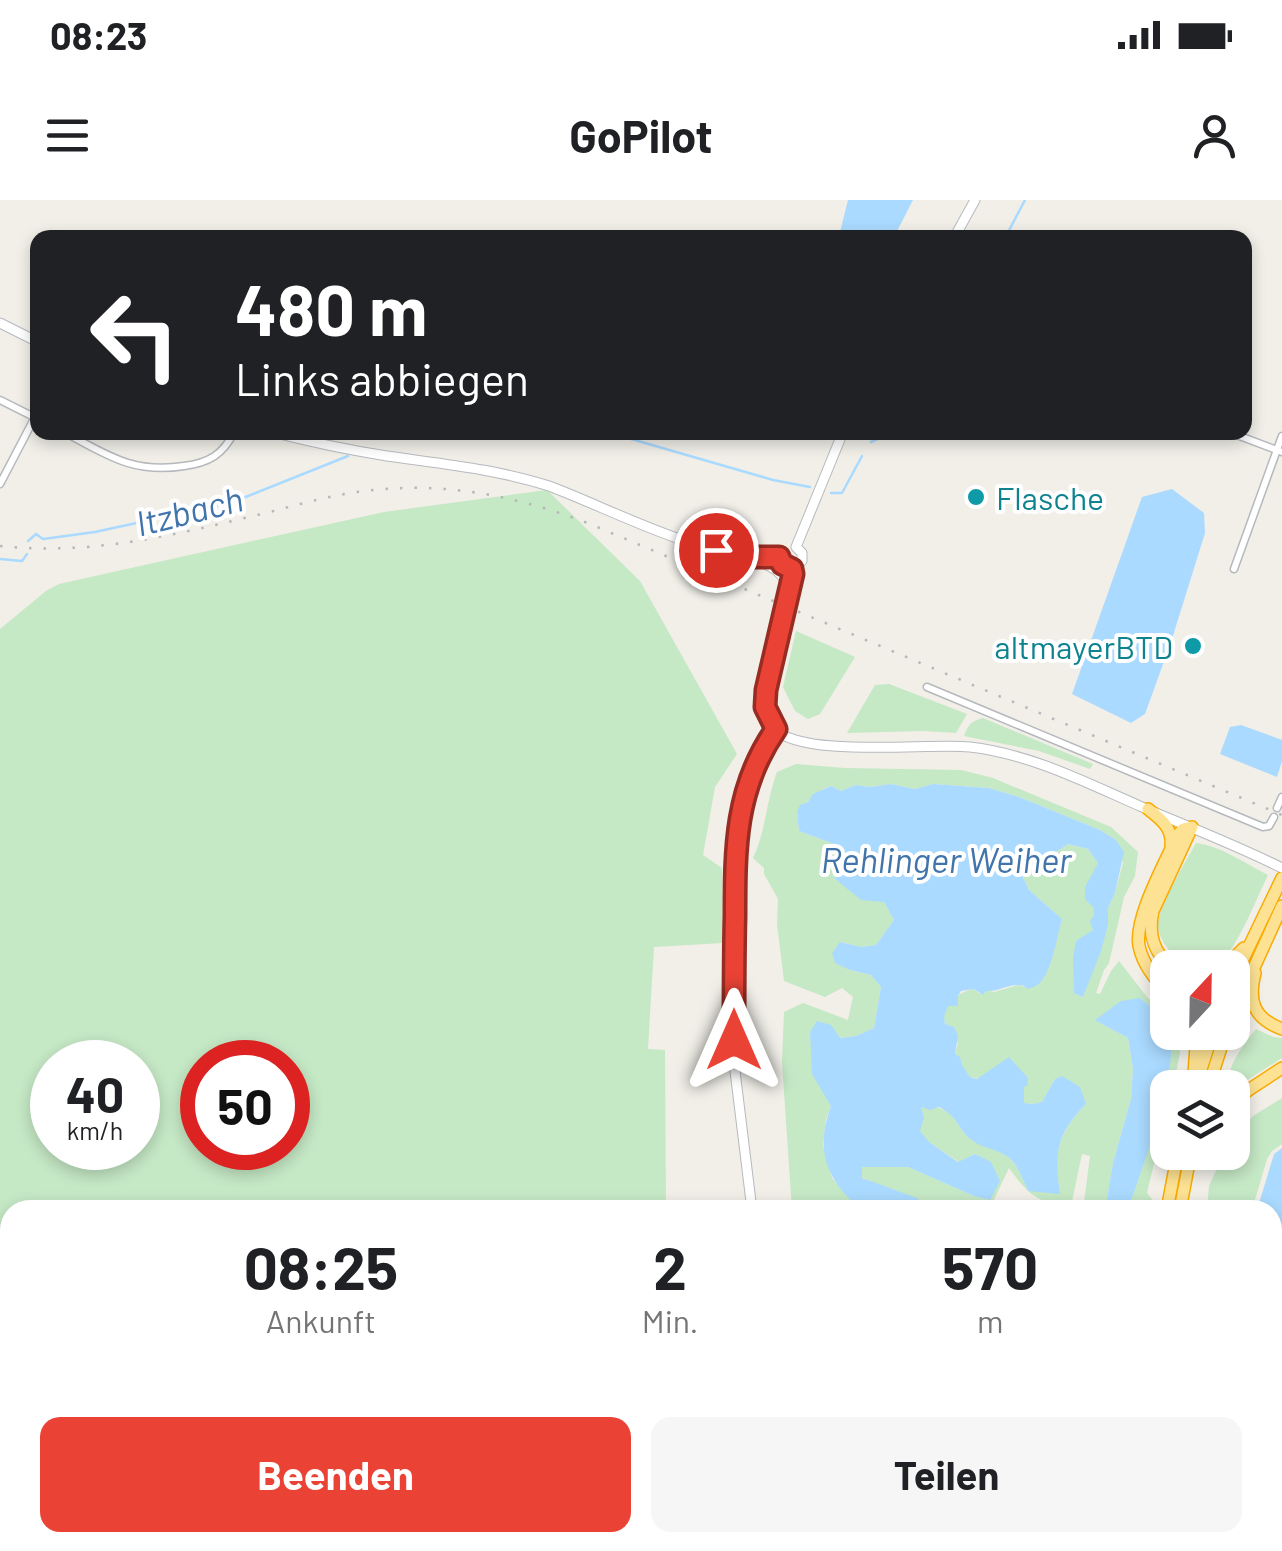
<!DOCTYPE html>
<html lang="de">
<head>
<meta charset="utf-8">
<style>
	:root { --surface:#fff; --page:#f6f6f6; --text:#202124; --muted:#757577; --accent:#ea4335 }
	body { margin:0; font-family:Barlow,sans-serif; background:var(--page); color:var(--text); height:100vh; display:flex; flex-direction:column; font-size:38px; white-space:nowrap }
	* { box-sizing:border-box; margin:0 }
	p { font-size:32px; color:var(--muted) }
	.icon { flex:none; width:55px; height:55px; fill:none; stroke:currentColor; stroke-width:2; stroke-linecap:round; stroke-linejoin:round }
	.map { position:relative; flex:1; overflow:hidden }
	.drawer { position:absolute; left:0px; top:1000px; width:1282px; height:352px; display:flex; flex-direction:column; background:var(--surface); border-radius:30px 30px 0 0; box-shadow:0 5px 15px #0003 }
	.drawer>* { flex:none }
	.hud { position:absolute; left:30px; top:30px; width:1222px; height:210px; border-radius:20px; box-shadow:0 5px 15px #0003; background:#202124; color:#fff; overflow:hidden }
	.needle { width:65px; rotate:22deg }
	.tools { position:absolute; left:1150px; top:750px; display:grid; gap:20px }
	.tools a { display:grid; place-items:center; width:100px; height:100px; border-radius:20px; background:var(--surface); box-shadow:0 5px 15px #0003; font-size:50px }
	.speed { position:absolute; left:30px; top:840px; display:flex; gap:20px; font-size:50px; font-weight:700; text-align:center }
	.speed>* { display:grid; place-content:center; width:130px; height:130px; border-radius:50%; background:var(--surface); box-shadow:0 5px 15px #0003; line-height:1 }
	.speed small { font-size:25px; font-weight:400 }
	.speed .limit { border:15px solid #d22; background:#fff; color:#111 }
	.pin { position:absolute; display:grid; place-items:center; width:85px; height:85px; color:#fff; margin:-42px; border:5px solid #fff; border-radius:50%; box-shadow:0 2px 10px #0007 }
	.me { position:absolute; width:110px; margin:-55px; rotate:0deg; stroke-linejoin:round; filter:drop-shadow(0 0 8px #0008) }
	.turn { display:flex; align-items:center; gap:35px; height:210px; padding:0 40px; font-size:45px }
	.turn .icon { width:130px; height:130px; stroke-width:2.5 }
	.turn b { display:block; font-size:70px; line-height:85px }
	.eta { display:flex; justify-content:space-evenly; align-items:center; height:170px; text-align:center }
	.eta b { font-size:60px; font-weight:700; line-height:70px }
	.button { display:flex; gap:20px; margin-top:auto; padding:20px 40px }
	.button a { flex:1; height:115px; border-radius:20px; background:var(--accent); color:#fff; font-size:40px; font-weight:700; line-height:115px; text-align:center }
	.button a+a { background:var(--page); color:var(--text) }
	.status { display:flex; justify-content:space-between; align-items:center; height:70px; padding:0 50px; background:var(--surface); direction:ltr }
	.status svg { height:28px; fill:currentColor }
	header { display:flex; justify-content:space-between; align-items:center; height:130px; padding:0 40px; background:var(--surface); font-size:45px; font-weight:700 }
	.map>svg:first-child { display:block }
	.green { fill:#c5e8c5; fill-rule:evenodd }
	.water { fill:#aadaff }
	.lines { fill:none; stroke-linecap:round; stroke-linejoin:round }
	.stream { stroke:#aadaff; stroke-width:2.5 }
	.minor-casing { stroke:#b5b8bc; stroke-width:9 }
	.secondary-casing { stroke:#b6babf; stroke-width:11 }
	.motorway-casing { stroke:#f9ab00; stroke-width:14 }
	.minor { stroke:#fff; stroke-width:6 }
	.secondary { stroke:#fff; stroke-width:9 }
	.motorway { stroke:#fde293; stroke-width:11 }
	.rail { stroke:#b6b7b8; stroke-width:2.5; stroke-dasharray:2.5 12; stroke-linecap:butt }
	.route-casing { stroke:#982c22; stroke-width:25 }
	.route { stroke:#ea4335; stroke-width:18 }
	.culture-dot { fill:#0f9aa8; stroke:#fff; stroke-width:4 }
	.labels { text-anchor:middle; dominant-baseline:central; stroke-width:8; stroke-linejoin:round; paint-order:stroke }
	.culture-label { font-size:32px; fill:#0d838f; stroke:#fff; text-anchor:start }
	.water-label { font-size:35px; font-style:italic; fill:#4174aa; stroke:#fff }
</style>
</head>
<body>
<div class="status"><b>08:23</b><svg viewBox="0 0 49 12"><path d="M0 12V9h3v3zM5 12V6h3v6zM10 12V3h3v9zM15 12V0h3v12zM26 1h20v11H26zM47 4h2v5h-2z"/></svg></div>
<header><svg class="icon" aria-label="menu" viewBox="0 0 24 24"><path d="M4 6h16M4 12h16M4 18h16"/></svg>GoPilot<svg class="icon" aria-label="person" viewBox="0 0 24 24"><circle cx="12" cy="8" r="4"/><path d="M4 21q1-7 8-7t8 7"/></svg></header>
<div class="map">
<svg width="1282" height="1351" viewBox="0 0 1282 1351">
	<rect width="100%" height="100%" fill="#f1efe8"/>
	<path class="green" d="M547 290 640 381 737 554 715 587 703 655 722 668 723 743 654 747 648 849 665 850 666 1010H10V1342H432L433 1351H0V429L46 391 59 384 384 312ZM52 862H138V948H52ZM202 862H288V948H202Z
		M796 431 855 457 820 514 808 519 795 511 783 487Z
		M889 484 967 514 956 533 924 531 847 533 875 485Z
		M983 518 1093 564 1090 569 1039 551 964 536C968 525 971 521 983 518Z
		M796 564 845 568 961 570 993 578 1111 627 1138 652 1135 676 1124 697 1109 763 1104 770 1096 793 1100 794 1111 771 1119 761 1147 797 1167 817V821L1140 798 1096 820 1128 838 1133 869 1131 899 1113 963 1105 1010H1083L1090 956 1082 954 1071 1006C1039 1005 1027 993 1009 968L989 1010H937L924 1007 861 977V967H908L974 996 975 954 959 962 929 942 919 931 921 907C929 907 937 906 944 910 956 916 957 925 965 934 977 947 1004 949 1013 962 1020 970 1024 981 1028 991L1056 965C1056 942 1070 920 1086 904L1055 879 1042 902 1034 904 1024 903V887L970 877 961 865 960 858 955 854 958 843C954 836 945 826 944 819 942 804 961 791 973 789L979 793 985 790 994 792 1019 785 1028 788 1037 786C1052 766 1054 743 1062 719L1029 690 1021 673C1036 661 1053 655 1068 644L1088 649 1098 663 1093 730 1082 739 1074 792 1083 797 1108 725V708L1115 693 1123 663 1116 640 1100 630 1019 597 989 588 933 584 915 589 891 584 870 587 856 585 841 591 831 586C814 592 811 600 797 612L799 631 834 644 852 665 834 679 884 702 894 720 876 745 861 747 841 742 850 770 871 775 881 787 874 828 856 836 839 838 831 826 810 832 812 851 831 906 826 919 823 945 832 978 857 1005 856 1010H792L782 862 784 812 803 803 848 820 853 797 842 788 825 797 784 781 777 724 778 699 764 674V668L753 658C766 631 766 601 777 572Z
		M1196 643C1221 646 1246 664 1268 675 1259 693 1238 746 1224 757 1213 765 1200 765 1187 762 1173 757 1161 744 1158 728 1155 712 1187 659 1196 643Z
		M1256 829 1273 837 1282 838V858L1238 886C1235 885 1232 884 1231 881 1224 869 1248 838 1256 829Z
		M1171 833H1175L1180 853 1173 887 1168 888 1167 909 1147 993 1155 1003 1153 1010H1128L1169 876Z
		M1282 898V944L1272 951 1267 959 1252 1010H1207L1209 986 1224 953 1232 952 1233 939 1253 916Z
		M1282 1102V1350L1262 1343 1272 1342V1103Z
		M898 1343 899 1342 1120 1343 1116 1351H902Z"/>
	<path class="water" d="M848 0H913L894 37H841L839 36Z
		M1172 289 1204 313 1205 333 1171 442 1145 514 1131 523 1072 494 1142 297Z
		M1241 525 1282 540V561L1277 577 1220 554 1230 527Z
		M891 584 915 589 933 584 989 588 1019 597 1100 630 1116 640 1124 652 1115 693 1108 708V725L1101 751 1083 797 1074 793 1073 758 1076 741 1093 730 1090 721 1094 715 1093 707 1085 699V687L1098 663 1088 649 1068 644C1053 655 1036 661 1021 673L1029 690 1062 719C1057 735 1051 781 1034 787 1021 791 1030 785 1018 785 1006 785 998 792 985 791L984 795 973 789 961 791 958 796V806H948L944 816 945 824 954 827 958 836 955 854 960 857 962 865 970 877 977 879 1009 857 1028 878V885L1024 887V903L1034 904 1042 902 1055 879 1062 876 1080 887 1086 904C1056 935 1054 953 1060 994L1028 991C1023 980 1018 964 1008 957 996 948 977 948 966 935 955 922 957 917 939 907L930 910 921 907 924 918 920 931 929 942 958 962 975 954 991 962 1000 981 990 1000 974 996 908 967H862V978L917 998 924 1007 937 1010H856V1005C824 976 816 947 831 906L812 874 810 832 817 821 831 825 840 838 856 836 874 828 881 787 871 775 850 770 835 763 832 753 840 742 861 747 876 745 894 720 884 702 861 700 834 678 852 664 834 644 799 631 797 612 800 605 808 602 813 594 831 586 841 591 856 585 870 587Z
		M1140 798 1167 821 1168 832 1171 833C1175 888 1145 957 1128 1010H1105L1113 963 1131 899 1133 869 1128 838 1095 820 1121 801Z
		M1282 948V1099L1273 1101 1272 1010H1257L1274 954Z"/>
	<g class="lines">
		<path class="stream" d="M1005 38 1025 0
			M607 232 773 280 810 287
			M378 236 383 232
			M871 242 888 234 900 232
			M831 293H842L862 256
			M28 341 36 334 43 339 95 332 233 302 348 256
			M0 359 22 361 27 354"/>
		<g class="minor-casing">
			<path id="minor" d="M0 200 36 218
				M64 232C107 255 133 274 184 266 208 263 223 255 234 232
				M1229 232 1282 252
				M0 284 35 217
				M1234 369 1282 236
				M927 487 1263 627 1269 626 1274 617
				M1277 608 1282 597"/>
		</g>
		<g class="secondary-casing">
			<path id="secondary" d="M954 38 975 0
				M0 123 38 142
				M272 232C310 242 349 250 387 256 442 264 496 269 549 286 616 311 707 362 779 357
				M796 347 802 353V361L792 369V383C786 407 780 432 774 456 770 471 764 486 765 501 765 511 769 522 775 529 802 558 928 543 970 547 1031 554 1087 583 1142 607 1189 627 1236 645 1282 668
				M796 347 843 232
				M755 360C772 366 786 373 788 392
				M752 1010 735 871V656L740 610 749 579 760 553 775 529
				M862 1342 867 1351"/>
		</g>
		<g class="motorway-casing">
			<path id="motorway" d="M1148 609C1161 619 1173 628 1171 646
				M1172 768C1153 752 1148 734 1153 711L1192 627
				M1224 768 1244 748
				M1255 773C1248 801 1253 818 1282 829
				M1232 782 1282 678
				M1168 793C1155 779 1143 765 1139 746 1134 718 1165 663 1177 636L1183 629 1192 627
				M1232 816 1282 706
				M1193 832 1196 847 1194 873
				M1195 888 1213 832
				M1208 888 1226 832
				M1232 903 1250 889 1282 868
				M1167 1010 1178 952
				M1180 1010 1191 952
				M1168 1342 1169 1351
				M1180 1342 1182 1351"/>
		</g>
		<use href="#minor" class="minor"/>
		<use href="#secondary" class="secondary"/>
		<use href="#motorway" class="motorway"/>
		<path class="rail" d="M0 346C95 356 178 334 270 312 304 303 339 293 374 290 449 282 520 297 590 324L1282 615"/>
	</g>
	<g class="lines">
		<g class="route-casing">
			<path id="route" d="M716 350 754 357H779L782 364 792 369 793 374 766 490 765 507 776 529C735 588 735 647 735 716 734 757 734 799 734 840"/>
		</g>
		<use href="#route" class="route"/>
	</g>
	<g class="culture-dot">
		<circle cx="976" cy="297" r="10"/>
		<circle cx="1193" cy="446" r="10"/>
	</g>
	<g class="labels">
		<g class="culture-label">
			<text x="996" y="297">Flasche</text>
			<text x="1173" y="446" text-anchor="end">altmayerBTD</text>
		</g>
		<g class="water-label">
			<text transform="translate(189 310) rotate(-14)">Itzbach</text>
			<text x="946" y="659">Rehlinger Weiher</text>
		</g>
	</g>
</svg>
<div class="tools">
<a><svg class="needle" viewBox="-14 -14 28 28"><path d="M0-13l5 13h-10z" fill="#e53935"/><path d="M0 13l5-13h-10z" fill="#757577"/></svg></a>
<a><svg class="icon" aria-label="layers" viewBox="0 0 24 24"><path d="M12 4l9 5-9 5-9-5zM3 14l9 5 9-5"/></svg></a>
</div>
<div class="speed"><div>40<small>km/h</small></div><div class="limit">50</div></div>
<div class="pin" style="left:716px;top:350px;background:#d93025"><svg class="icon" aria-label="arrive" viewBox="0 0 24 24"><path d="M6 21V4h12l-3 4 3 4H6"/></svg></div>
<svg class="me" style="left:734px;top:840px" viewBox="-20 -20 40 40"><path d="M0-17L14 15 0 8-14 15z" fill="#ea4335" stroke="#fff" stroke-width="4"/></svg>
<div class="hud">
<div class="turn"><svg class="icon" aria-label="left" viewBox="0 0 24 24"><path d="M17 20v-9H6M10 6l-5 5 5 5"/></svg><div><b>480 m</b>Links abbiegen</div></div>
</div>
<section class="drawer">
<div class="eta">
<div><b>08:25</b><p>Ankunft</p></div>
<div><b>2</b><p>Min.</p></div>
<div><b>570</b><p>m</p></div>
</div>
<div class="button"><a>Beenden</a><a>Teilen</a></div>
</section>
</div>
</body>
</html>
